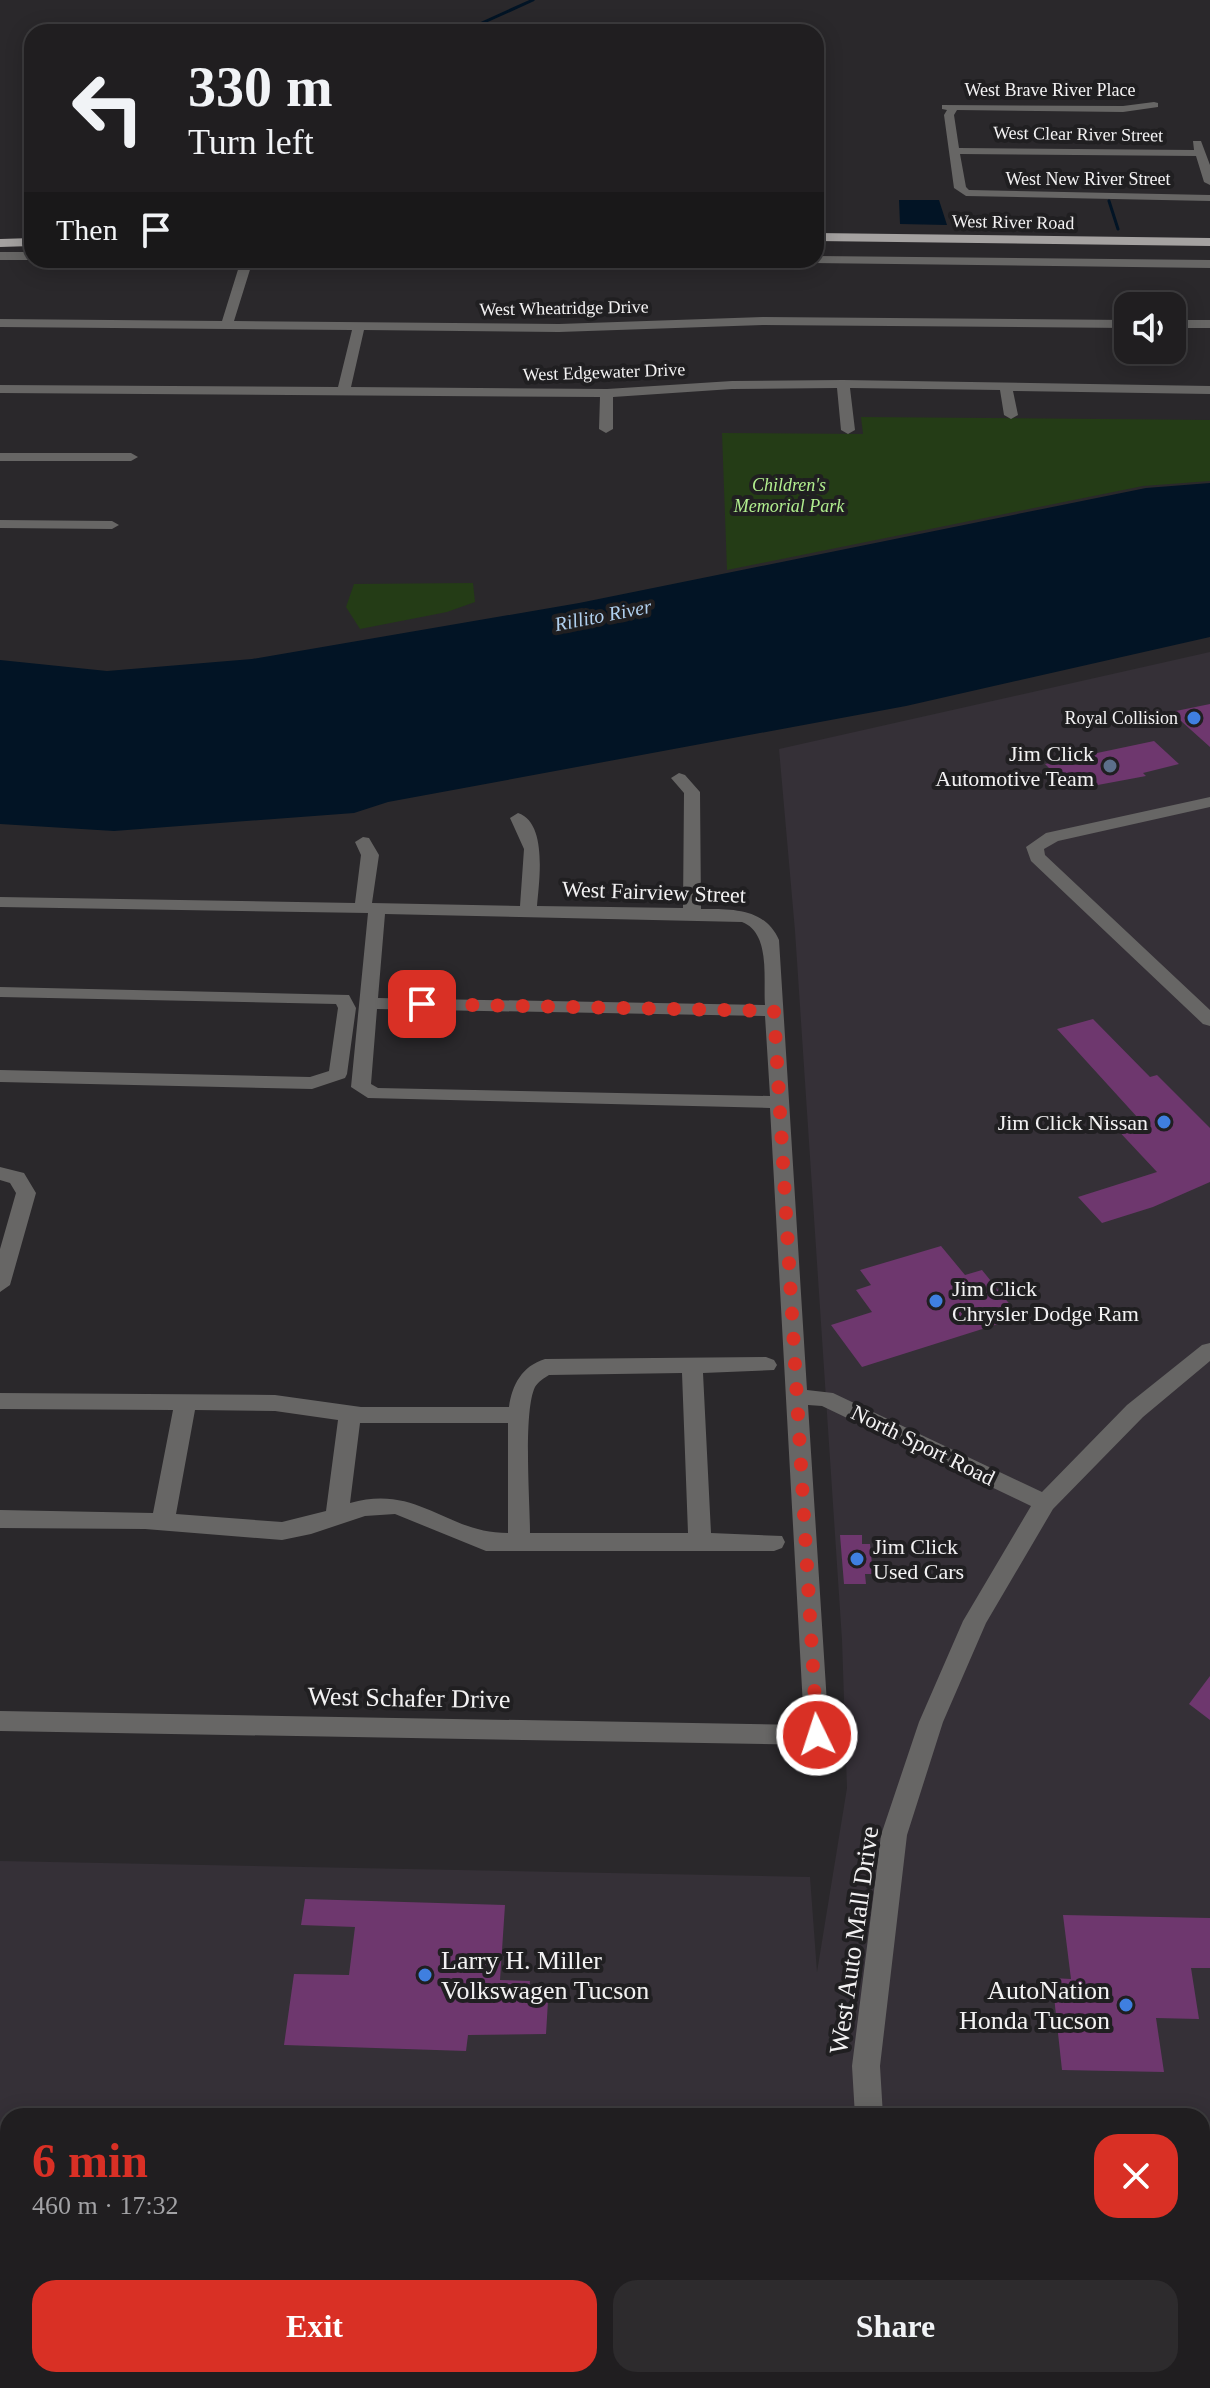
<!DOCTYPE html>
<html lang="en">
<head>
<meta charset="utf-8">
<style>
	:root { --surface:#201e20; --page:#2d2b2d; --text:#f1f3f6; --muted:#a2a2a5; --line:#3d3c3e; --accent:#d93025 }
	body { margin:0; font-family:Georgia,serif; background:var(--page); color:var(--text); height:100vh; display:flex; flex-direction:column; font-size:30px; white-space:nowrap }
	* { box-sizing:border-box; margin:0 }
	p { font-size:26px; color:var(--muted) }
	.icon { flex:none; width:44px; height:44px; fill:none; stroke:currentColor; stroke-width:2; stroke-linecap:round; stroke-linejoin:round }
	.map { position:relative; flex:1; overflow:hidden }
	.details { position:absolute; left:0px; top:2108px; width:1210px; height:280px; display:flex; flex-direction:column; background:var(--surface); border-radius:24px 24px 0 0; box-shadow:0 4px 20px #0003,0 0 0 2px var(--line) }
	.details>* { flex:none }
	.guide { position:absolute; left:24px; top:24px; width:800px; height:244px; border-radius:24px; box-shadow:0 4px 20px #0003,0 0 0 2px var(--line); background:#201e20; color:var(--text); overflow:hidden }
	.controls { position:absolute; left:1114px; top:292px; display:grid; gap:16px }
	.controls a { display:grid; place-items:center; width:72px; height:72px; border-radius:16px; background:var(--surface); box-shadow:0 4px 20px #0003,0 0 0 2px var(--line); font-size:40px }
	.pin { position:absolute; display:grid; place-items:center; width:68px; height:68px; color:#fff; margin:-34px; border-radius:16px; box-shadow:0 4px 12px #0006 }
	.me { position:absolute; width:88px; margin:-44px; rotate:356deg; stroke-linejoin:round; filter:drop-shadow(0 0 6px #0008) }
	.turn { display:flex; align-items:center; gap:28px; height:168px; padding:0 32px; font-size:36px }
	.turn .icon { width:104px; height:104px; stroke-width:2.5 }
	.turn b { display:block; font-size:56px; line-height:68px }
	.then { display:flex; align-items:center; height:76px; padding:0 32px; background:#0003; gap:16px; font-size:30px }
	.round { display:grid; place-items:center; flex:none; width:84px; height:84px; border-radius:24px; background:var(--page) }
	.summary { display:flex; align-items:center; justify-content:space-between; height:136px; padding:0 32px }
	h1 { font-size:48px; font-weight:800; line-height:60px; color:var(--accent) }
	.cta { display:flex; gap:16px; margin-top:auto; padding:16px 32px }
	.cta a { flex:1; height:92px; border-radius:24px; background:var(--accent); color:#fff; font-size:32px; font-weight:800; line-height:92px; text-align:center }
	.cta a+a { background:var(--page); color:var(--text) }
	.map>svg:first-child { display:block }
	.built { fill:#353037 }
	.green { fill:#243c16 }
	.water { fill:#021425 }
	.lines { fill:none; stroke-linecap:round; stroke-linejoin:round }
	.stream { stroke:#021425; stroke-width:3 }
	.building { fill:#6e376e }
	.minor { fill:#676665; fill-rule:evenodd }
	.major { fill:#a5a2a1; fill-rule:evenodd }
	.route { stroke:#d93025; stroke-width:14; stroke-dasharray:0 25.2 }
	.shop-dot { fill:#3f7fe0; stroke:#201f21; stroke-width:3 }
	.service-dot { fill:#5c6f8a; stroke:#201f21; stroke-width:3 }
	.labels { text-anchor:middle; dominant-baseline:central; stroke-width:8; stroke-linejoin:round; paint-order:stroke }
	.far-street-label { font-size:18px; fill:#f3f2f3; stroke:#201f21 }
	.far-park-label { font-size:18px; font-style:italic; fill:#b1ee8f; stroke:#201f21 }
	.far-poi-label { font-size:18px; fill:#f3f2f3; stroke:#201f21; text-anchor:end }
	.far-water-label { font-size:20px; font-style:italic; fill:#b0d0ef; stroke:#201f21 }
	.poi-label { font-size:22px; fill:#f3f2f3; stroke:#201f21; text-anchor:end }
	.street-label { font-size:22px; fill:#f3f2f3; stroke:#201f21 }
	.near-street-label { font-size:26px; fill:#f3f2f3; stroke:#201f21 }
	.near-poi-label { font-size:26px; fill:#f3f2f3; stroke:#201f21; text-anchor:start }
</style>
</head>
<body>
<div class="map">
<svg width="1210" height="2388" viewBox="0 0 1210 2388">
	<rect width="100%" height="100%" fill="#2a282b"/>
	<path class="built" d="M1210 652V2184H1202V2116H8V2124H0V1861L810 1877 817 1972 847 1788 842 1640 795 931 779 749Z
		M0 2219 8 2220V2380H454V2388H0Z
		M1202 2296H1210V2388H933V2380H1202Z
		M666 2380H848V2388H666Z"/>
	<path class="green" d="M861 417 1210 420V481L1143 486 727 570 722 433 863 434Z
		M473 583 475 602 447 612 360 629 346 607 354 584Z"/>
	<path class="water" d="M899 200H939L947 225 900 224Z
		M1210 483V637L906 706 388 802 354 813 114 831 0 824V660L107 671 252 659 579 603 1146 488Z"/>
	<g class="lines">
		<path class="stream" d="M462 32 533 0
			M1109 201 1118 229"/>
	</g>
	<path class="building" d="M1210 704V747L1171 712Z
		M1154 741 1179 764 1143 773 1146 776 1071 790 1045 764Z
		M1093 1019 1150 1077 1157 1075 1210 1128V1182L1153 1207 1102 1223 1078 1197 1157 1172 1113 1125 1138 1118 1057 1029Z
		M941 1246 965 1275 982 1270 1020 1317 862 1367 831 1325 872 1312 856 1290 871 1285 860 1270Z
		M840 1535H862V1544H870L873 1574H865L866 1584H844Z
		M1210 1676V1720L1189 1704Z
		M305 1899 505 1905 500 1980 530 1981 528 2000 548 2001 546 2034 468 2035 466 2051 284 2045 294 1974 349 1975 355 1927 301 1925Z
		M1063 1915 1210 1918V1968H1191L1199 2019 1156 2018 1164 2072 1062 2070 1052 1978 1071 1979Z"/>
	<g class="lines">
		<path class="minor" d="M1154 102 1158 103V107L1123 112 957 110 954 115 959 148 1194 150 1193 141H1201L1210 165V185L1204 182 1196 156 960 154 966 187 969 190 1210 195V201L966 196 954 188 944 115 947 110 942 109V105L1123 106Z
			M0 252H32V260H0Z
			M816 256 1210 260V268L812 263 810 260H816Z
			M241 260H253L234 321 559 324 763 317 1128 320V328L763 325 559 332 364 330 351 387 607 389 732 381 843 380 1210 386V394L1013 391 1018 415 1011 419 1004 415 1000 390 850 388 855 430 848 434 841 430 837 388 732 389 613 397V429L606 433 599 429 600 397 0 393V385L338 387 352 330 0 327V319L222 321Z
			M1172 320H1210V328H1172Z
			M0 453H131L138 457 131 461H0Z
			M0 520 112 521 119 525 112 529 0 528Z
			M679 773 685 775 700 792 701 909C732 909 765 908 779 940L807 1390 833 1393 1042 1492 1127 1405 1202 1345 1210 1343V1361L1143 1417 1053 1509 986 1623 943 1722 907 1835 880 2066 883 2116H855L852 2066 881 1835 919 1722 963 1621 1031 1506 822 1406 808 1405 829 1735 826 1742 817 1745 0 1731V1711L804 1725 770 1108 368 1098 351 1087 368 913 0 907V897L355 903 361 855 355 842 363 837 369 838 379 855 372 903 520 906 524 849 510 818 518 813C548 823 539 882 537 906L683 908 684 793 671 778ZM385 914 742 922C771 933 763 979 765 1005L378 998ZM377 1009 765 1016 770 1096 378 1088 371 1084Z
			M1210 797V807L1058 841 1044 849 1045 855 1210 1010V1026L1203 1024 1031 861 1026 847 1046 833Z
			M0 987 349 995 356 1008 347 1074 345 1078 312 1089 0 1082V1070L310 1077 329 1071 338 1008 336 1004 0 997Z
			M0 1167 24 1173 36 1193 10 1285 0 1292V1249L16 1193 10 1183 0 1180Z
			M766 1357 774 1360 777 1365 774 1370 703 1373 711 1533 782 1536 785 1542 782 1548 774 1551H486L395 1514 365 1516 311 1534 282 1540 145 1529 0 1528V1510L153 1513 173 1410 0 1409V1393L275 1395 361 1407H509C512 1385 522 1366 545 1359ZM682 1373 688 1533H530C530 1502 523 1412 535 1387 538 1382 544 1378 549 1375ZM195 1410 275 1411 338 1420 326 1511 282 1522 176 1514ZM360 1423H508V1533C445 1533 419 1484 350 1503Z
			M492 2380H522L521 2388H491Z
			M874 2380H904L905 2388H875Z"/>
		<path class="major" d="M816 233 1210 238V246L816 241Z
			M32 238V246L0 247V239Z
			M0 2158 8 2159V2185L0 2184Z
			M1202 2225 1210 2226V2254L1202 2253Z"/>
	</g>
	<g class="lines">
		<path class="route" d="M422 1004 774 1011 817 1735"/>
	</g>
	<g class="shop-dot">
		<circle cx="1194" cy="718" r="8"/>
		<circle cx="1164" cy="1122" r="8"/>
		<circle cx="936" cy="1301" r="8"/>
		<circle cx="857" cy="1559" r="8"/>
		<circle cx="425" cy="1975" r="8"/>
		<circle cx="1126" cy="2005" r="8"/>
	</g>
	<circle class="service-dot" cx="1110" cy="766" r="8"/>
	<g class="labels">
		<g class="far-street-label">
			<text x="1050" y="90">West Brave River Place</text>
			<text transform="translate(1078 134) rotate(1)">West Clear River Street</text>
			<text x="1088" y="179">West New River Street</text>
			<text transform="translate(1013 222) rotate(1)">West River Road</text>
			<text transform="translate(564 308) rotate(-1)">West Wheatridge Drive</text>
			<text transform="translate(604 372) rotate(-2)">West Edgewater Drive</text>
		</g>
		<g class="far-park-label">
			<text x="789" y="485">Children's<tspan x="789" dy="21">Memorial Park</tspan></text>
		</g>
		<g class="far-poi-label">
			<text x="1178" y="718">Royal Collision</text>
		</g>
		<g class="far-water-label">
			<text transform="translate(603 615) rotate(-11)">Rillito River</text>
		</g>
		<g class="poi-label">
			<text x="1094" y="753">Jim Click<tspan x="1094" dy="25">Automotive Team</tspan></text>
			<text x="1148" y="1122">Jim Click Nissan</text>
			<text x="952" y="1288" text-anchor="start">Jim Click<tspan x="952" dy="25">Chrysler Dodge Ram</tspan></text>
			<text x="873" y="1546" text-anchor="start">Jim Click<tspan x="873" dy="25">Used Cars</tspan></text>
		</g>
		<g class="street-label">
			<text transform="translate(654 892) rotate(2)">West Fairview Street</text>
			<text transform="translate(923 1445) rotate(26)">North Sport Road</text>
		</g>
		<g class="near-street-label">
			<text transform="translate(409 1698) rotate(1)">West Schafer Drive</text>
			<text transform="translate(854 1940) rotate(-82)">West Auto Mall Drive</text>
		</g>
		<g class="near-poi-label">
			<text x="441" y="1960">Larry H. Miller<tspan x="441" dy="30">Volkswagen Tucson</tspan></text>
			<text x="1110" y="1990" text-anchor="end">AutoNation<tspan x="1110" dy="30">Honda Tucson</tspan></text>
		</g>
	</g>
</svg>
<div class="controls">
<a><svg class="icon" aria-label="sound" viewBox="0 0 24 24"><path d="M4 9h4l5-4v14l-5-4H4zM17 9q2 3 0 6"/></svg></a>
</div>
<div class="pin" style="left:422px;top:1004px;background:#d93025"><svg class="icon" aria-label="arrive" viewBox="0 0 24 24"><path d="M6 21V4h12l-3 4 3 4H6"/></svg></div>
<svg class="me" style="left:817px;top:1735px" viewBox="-20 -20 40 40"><circle r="17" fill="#d93025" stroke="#fff" stroke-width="3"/><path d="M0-11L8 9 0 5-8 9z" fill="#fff"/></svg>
<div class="guide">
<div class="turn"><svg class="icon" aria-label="left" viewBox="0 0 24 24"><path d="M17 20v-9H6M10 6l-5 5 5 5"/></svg><div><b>330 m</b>Turn left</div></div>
<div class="then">Then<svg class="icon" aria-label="arrive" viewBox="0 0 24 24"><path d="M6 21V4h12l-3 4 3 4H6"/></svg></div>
</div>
<section class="details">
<div class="summary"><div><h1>6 min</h1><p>460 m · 17:32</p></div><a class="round" style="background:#d93025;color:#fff"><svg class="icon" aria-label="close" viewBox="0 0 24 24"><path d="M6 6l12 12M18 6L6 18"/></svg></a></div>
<div class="cta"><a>Exit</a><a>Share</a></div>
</section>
</div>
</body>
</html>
